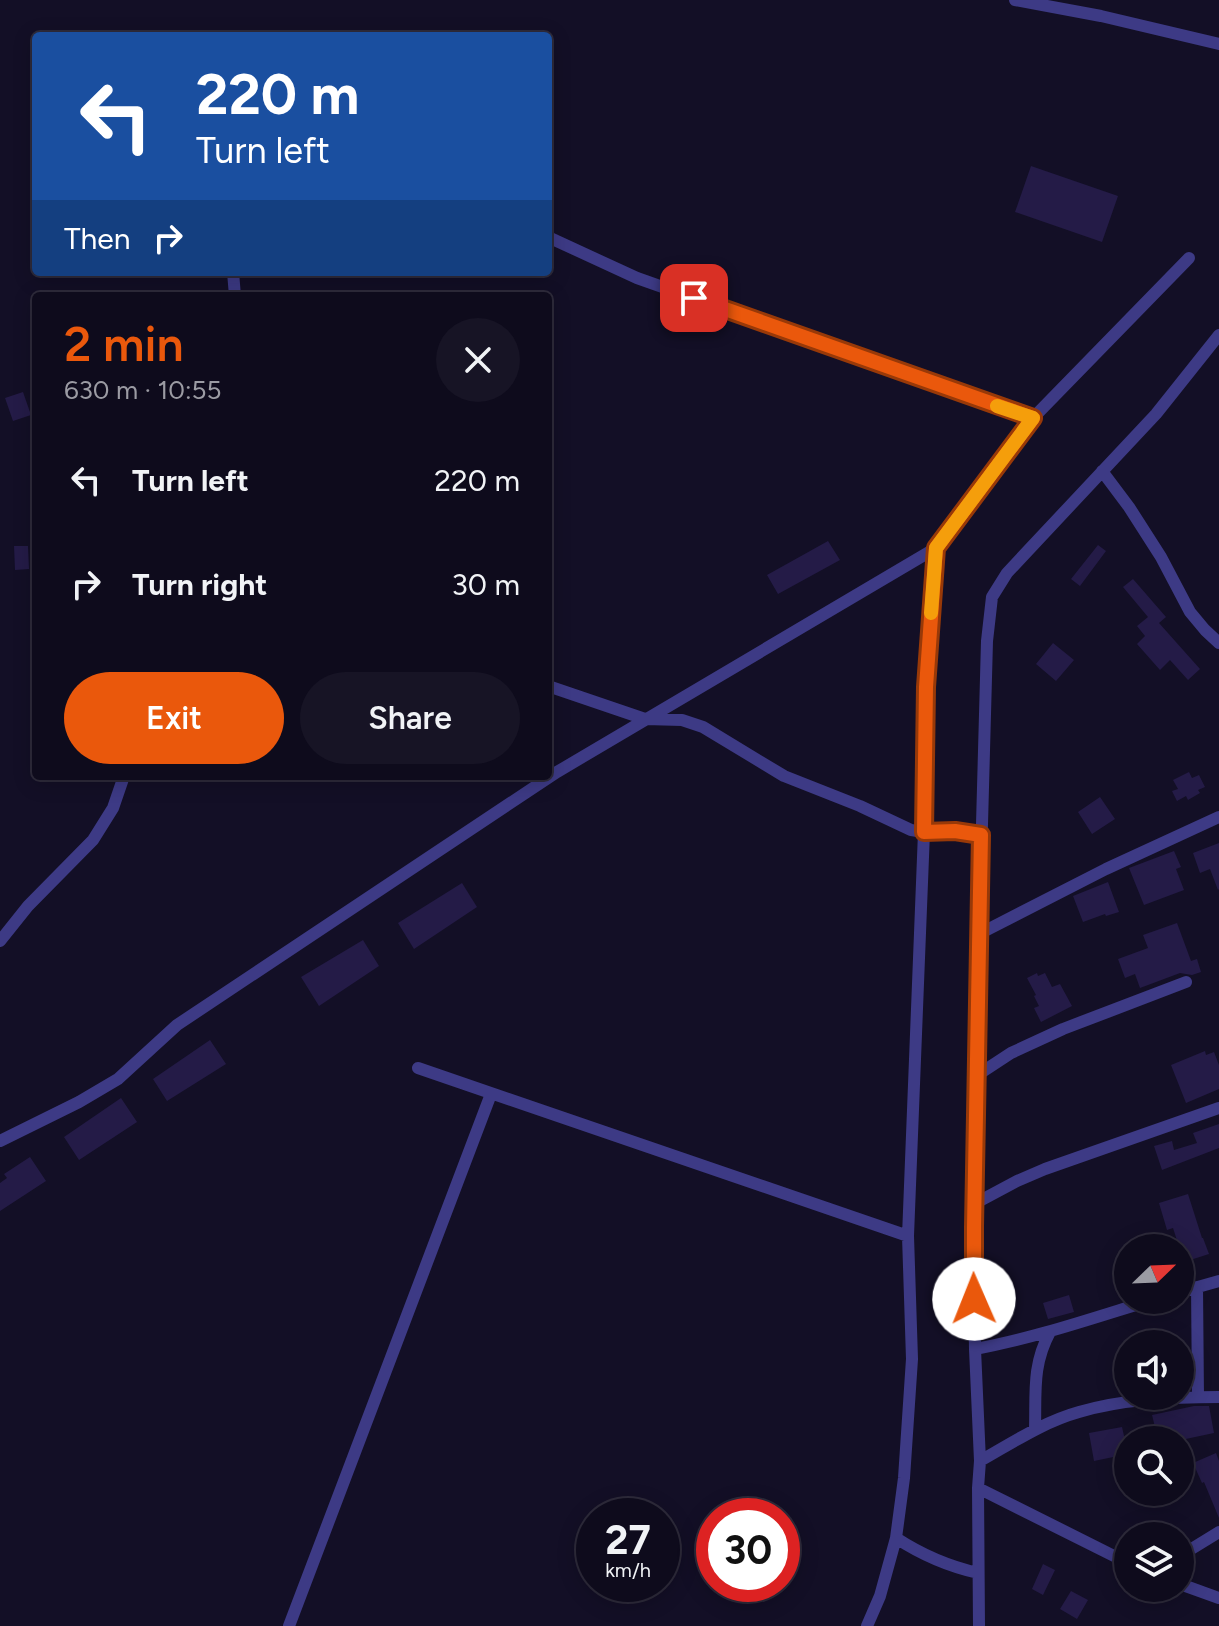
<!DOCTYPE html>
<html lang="en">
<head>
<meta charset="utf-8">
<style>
	:root { --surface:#0e0b1c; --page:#171425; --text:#f1f3f6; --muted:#9b9ba3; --line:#2e2b3b; --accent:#ea580c }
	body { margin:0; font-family:Figtree,sans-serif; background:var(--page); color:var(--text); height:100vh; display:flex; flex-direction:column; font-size:30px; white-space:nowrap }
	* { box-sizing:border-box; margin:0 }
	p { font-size:26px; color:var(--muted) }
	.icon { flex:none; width:44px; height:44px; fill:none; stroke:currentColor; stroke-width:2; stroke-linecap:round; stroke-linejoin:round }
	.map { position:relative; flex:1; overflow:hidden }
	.details { position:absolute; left:32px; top:292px; width:520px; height:488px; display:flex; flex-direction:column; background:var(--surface); border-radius:8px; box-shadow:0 4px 20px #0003,0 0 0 2px var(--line) }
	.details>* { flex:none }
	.guide { position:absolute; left:32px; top:32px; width:520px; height:244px; border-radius:8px; box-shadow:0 4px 20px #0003,0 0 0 2px var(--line); background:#1a4fa0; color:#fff; overflow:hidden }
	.needle { width:52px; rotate:67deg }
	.controls { position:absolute; left:1114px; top:1234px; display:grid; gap:16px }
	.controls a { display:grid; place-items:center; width:80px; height:80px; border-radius:50%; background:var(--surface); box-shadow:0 4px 20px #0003,0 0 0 2px var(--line); font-size:40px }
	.speed { position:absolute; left:576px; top:1498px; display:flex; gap:16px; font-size:40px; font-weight:700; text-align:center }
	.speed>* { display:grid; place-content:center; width:104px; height:104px; border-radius:50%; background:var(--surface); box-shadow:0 4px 20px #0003,0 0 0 2px var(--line); line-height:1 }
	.speed small { font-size:20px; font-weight:400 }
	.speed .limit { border:12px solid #d22; background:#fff; color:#111 }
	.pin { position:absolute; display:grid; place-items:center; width:68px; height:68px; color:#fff; margin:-34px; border-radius:16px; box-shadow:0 4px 12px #0006 }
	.me { position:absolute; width:88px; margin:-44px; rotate:359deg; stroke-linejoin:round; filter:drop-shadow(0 0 6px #0008) }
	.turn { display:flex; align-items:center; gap:28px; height:168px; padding:0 32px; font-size:36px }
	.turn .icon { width:104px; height:104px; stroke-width:2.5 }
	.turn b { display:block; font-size:56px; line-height:68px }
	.then { display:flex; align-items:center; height:76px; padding:0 32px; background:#0003; gap:16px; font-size:30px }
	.round { display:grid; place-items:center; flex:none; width:84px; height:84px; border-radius:42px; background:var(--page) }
	.head { display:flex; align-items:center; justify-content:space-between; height:136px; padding:0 32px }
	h1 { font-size:48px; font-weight:600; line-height:60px; color:var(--accent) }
	.primary-button { display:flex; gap:16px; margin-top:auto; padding:16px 32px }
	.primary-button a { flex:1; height:92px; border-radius:48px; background:var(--accent); color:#fff; font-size:32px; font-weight:600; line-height:92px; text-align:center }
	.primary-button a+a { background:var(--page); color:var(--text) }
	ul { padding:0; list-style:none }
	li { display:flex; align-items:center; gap:24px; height:104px; padding:0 32px }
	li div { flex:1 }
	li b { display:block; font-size:30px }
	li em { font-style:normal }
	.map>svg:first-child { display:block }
	.building { fill:#241b47 }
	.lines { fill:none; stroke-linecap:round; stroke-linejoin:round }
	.street { stroke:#3d3a85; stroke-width:12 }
	.route-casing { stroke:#983908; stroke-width:20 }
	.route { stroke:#ea580c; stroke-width:14 }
	.slow { stroke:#f59e0b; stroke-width:14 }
</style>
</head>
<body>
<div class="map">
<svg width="1219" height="1626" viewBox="0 0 1219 1626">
	<rect width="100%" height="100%" fill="#130f26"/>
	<path class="building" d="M1031 166 1118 196 1102 242 1015 212Z
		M23 392 31 415 13 421 5 398Z
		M828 541 840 560 778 594 767 575Z
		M1098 545 1106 551 1080 586 1071 579Z
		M14 546H28L29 569 15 570Z
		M1133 579 1166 617 1159 623 1200 669 1188 680 1170 660 1160 670 1137 644 1145 636 1137 626 1148 617 1123 587Z
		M1053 643 1074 660 1056 681 1036 664Z
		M1189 772 1192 778 1199 775 1205 787 1198 790 1200 793 1188 800 1186 796 1177 801 1172 791 1178 789 1173 780Z
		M1100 797 1115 819 1092 834 1078 812Z
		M1219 843V889L1218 890 1210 869 1200 873 1193 853Z
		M1174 851 1181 867 1176 869 1184 890 1144 905 1129 868Z
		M1108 882 1119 912 1106 916 1105 914 1083 922 1073 896Z
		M462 883 477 907 414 949 398 923Z
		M1177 923 1191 961 1197 959 1201 972 1192 975 1180 973 1140 988 1135 974 1125 978 1118 959 1148 948 1143 935Z
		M363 940 379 966 319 1006 301 977Z
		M1037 973 1038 976 1045 973 1052 987 1060 984 1072 1006 1041 1022 1034 1008 1039 1006 1034 996 1036 995 1027 978Z
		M210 1040 226 1064 167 1101 153 1079Z
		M1205 1051 1206 1055 1214 1052 1219 1065V1089L1186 1103 1171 1065Z
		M121 1098 137 1122 79 1160 64 1137Z
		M1219 1124V1148L1162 1170 1154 1146 1172 1141 1174 1150 1197 1143 1193 1133Z
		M30 1157 46 1181 0 1211V1183L7 1178 4 1174Z
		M1188 1194 1202 1238H1203L1209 1254 1184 1262 1173 1228 1167 1230 1159 1203Z
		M1069 1295 1074 1312 1048 1319 1043 1303Z
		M1194 1406H1209L1214 1433 1181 1440H1150L1147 1430 1155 1427 1152 1415Z
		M1122 1427 1128 1454 1094 1461 1089 1433Z
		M1216 1453 1219 1461V1518L1204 1482 1202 1483 1193 1463Z
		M1043 1564 1055 1570 1043 1595 1032 1589Z
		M1071 1591 1088 1600 1077 1619 1060 1609Z"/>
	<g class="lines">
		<path class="street" d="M1015 0 1101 16 1219 44
			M548 237 637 278 1033 418
			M233 272 235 296
			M1102 471 1129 507 1161 557 1190 612 1205 630 1219 643
			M548 686 645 719 682 720 703 727 784 776 860 806 911 830 924 832 955 831 981 835
			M979 934 1106 869 1219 817
			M0 941 28 906 93 840 113 808 124 776
			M418 1068 908 1236
			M976 1076 1011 1053 1063 1029 1186 982
			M0 1141 79 1102 118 1079 177 1025 557 772 936 548
			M974 1204 1017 1181 1045 1169 1219 1108
			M1197 1287 1198 1397
			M1180 1292 1219 1281
			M975 1349C1035 1338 1093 1318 1152 1300
			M1035 1429C1036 1393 1032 1365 1050 1332
			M980 1461C1012 1443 1043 1422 1079 1412 1123 1399 1173 1397 1219 1397
			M978 1488 1128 1563
			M896 1538C922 1555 947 1566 978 1573
			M1180 1556 1219 1532
			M1180 1584 1219 1598
			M289 1626 491 1094
			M867 1626 880 1596 896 1538 904 1478 912 1359 908 1236 924 832 926 687 936 548 1033 418 1189 258
			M979 1626 978 1488 980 1461 975 1349 973 1250 979 934 987 641 992 597 1007 573 1156 414 1219 335"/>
	</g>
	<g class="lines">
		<g class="route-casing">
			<path id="route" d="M694 298 1033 418 936 548 926 687 924 832 955 831 981 835 974 1227V1299"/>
		</g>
		<use href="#route" class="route"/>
		<path class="slow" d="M931 613 936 548 1033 418 997 406"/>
	</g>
</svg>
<div class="controls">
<a><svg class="needle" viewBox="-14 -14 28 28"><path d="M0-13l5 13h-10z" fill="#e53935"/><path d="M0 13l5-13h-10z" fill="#9b9ba3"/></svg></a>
<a><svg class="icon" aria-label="sound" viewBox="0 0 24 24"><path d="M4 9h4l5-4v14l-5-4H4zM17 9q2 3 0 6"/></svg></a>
<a><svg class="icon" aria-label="search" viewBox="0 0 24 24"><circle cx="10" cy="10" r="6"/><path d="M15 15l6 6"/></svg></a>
<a><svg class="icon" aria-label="layers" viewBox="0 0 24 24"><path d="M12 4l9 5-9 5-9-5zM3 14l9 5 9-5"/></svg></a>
</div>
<div class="speed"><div>27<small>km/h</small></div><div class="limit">30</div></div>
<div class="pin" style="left:694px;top:298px;background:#d93025"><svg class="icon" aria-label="arrive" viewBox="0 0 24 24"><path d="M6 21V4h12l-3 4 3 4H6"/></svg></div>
<svg class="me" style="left:974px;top:1299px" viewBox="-20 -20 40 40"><circle r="19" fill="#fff"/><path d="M0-13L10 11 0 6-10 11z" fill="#ea580c"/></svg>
<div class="guide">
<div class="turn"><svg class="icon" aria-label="left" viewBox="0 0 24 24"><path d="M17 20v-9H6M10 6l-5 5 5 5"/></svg><div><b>220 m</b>Turn left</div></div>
<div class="then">Then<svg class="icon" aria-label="right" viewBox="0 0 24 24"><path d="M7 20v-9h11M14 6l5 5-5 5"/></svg></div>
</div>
<section class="details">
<div class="head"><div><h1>2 min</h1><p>630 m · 10:55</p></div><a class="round"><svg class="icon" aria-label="close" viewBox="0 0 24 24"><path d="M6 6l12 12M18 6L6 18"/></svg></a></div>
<ul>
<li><svg class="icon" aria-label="left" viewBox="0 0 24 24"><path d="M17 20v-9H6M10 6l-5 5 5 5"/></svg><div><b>Turn left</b></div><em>220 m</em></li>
<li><svg class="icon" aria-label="right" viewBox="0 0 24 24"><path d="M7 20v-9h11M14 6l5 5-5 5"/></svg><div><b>Turn right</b></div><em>30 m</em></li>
</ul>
<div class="primary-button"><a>Exit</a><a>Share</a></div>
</section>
</div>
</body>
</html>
